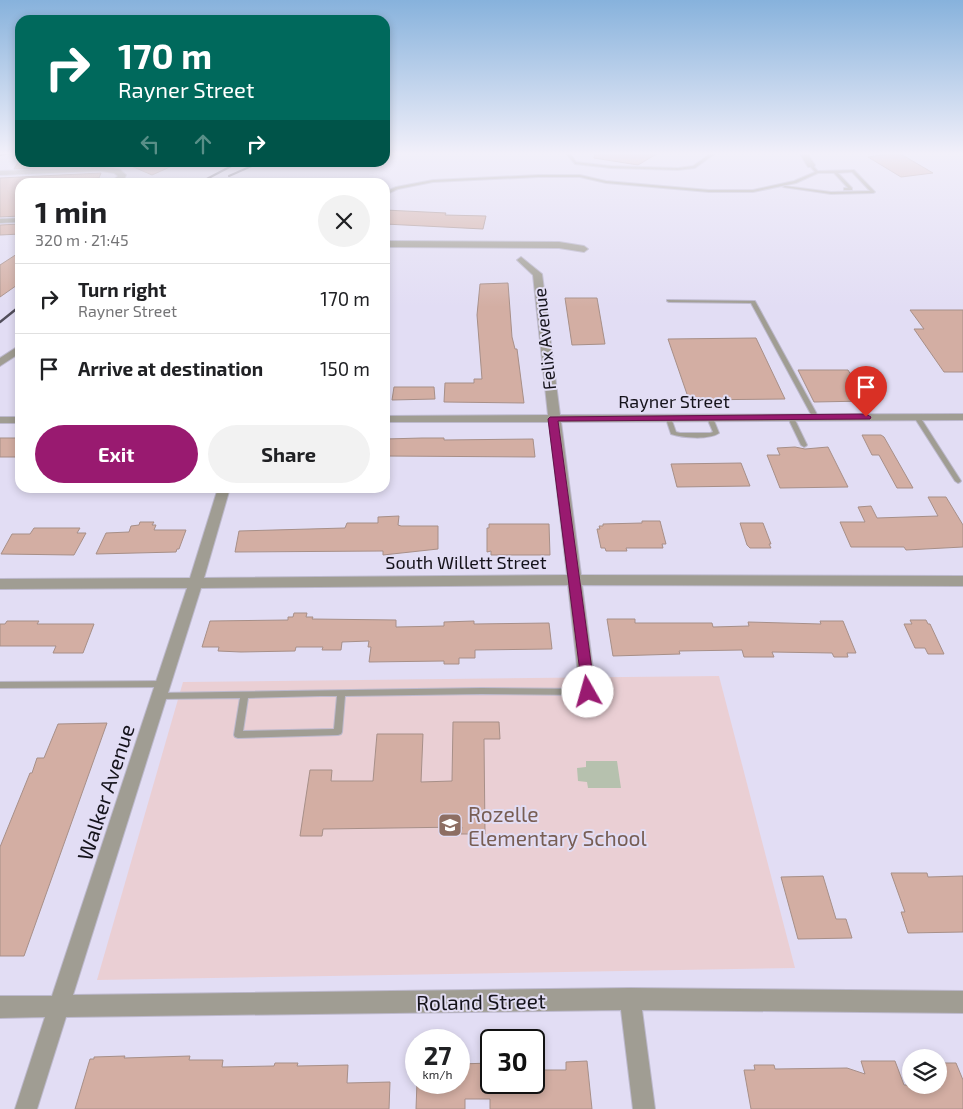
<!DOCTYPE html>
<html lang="en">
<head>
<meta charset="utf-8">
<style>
	:root { --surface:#fff; --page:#f2f2f2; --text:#202124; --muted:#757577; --line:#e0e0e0; --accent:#991a70 }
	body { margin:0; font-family:"Exo 2",sans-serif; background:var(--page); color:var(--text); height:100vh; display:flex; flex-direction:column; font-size:19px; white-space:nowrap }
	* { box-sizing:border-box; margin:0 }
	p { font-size:16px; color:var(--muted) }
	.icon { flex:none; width:28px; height:28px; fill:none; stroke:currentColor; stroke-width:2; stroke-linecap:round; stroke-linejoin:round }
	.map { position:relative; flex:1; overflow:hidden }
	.sheet { position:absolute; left:15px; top:178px; width:375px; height:315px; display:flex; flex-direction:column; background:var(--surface); border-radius:15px; box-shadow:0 2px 8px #0003 }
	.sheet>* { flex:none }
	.hud { position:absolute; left:15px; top:15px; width:375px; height:152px; border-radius:15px; box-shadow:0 2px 8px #0003; background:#00695c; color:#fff; overflow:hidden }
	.controls { position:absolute; left:902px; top:1049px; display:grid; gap:10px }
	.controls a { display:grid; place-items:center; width:45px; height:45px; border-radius:50%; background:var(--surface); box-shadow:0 2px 8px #0003; font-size:25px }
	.speed { position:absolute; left:405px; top:1029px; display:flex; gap:10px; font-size:25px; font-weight:700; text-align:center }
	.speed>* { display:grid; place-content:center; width:65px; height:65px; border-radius:50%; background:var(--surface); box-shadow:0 2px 8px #0003; line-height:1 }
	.speed small { font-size:12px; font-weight:400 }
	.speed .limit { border:2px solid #111; border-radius:8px; background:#fff; color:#111 }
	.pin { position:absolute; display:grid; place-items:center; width:42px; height:42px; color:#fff; margin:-51px -21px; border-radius:50% 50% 50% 0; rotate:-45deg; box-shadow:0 0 5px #0007 }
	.pin .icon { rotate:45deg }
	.me { position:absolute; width:55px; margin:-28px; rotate:353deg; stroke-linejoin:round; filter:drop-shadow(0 0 4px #0008) }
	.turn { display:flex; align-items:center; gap:18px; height:105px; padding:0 20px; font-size:22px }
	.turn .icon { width:65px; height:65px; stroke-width:2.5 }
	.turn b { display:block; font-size:35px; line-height:42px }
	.lanes { display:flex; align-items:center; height:48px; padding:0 20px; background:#0003; justify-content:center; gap:25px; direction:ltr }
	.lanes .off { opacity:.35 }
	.round { display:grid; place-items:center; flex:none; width:52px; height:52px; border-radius:26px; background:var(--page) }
	.overview { display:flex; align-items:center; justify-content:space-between; height:85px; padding:0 20px }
	h1 { font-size:30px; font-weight:700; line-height:38px }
	.action { display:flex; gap:10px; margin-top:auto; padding:10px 20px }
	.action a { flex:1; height:58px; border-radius:30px; background:var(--accent); color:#fff; font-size:20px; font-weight:700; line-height:58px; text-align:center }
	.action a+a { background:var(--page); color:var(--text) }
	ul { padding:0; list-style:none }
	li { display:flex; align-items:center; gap:15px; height:70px; padding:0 20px; border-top:1px solid var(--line) }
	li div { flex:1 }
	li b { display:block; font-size:19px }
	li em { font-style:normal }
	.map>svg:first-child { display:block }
	.education { fill:#eacfd4 }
	.green { fill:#b6c1ae }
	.building { fill:#d3aea3; stroke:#a78f88 }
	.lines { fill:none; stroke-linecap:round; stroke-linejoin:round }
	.lane-casing { stroke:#bdb9cd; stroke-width:2 }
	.street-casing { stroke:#bdb9cd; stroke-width:2 }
	.lane { fill:#a09d93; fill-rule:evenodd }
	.street { fill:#a09d93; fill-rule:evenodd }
	.rail-far1 { stroke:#524f5c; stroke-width:2 }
	.rail { stroke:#524f5c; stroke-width:2.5 }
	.route { fill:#991a70; stroke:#631149 }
	.labels { text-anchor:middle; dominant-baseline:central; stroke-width:4; stroke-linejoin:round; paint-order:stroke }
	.street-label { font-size:18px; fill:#15131b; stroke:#e2ddf4 }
	.near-street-label { font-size:21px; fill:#15131b; stroke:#e2ddf4 }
	.near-education-label { font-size:21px; fill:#785e54; stroke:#e2ddf4; text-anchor:start }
</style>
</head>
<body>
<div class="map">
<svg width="963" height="1109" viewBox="0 0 963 1109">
	<rect width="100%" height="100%" fill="#e2ddf4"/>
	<path class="education" d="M719 676 795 968 97 980 183 682Z"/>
	<path class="green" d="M586 761H617L621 788H588L587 782 578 781 577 768 586 767Z"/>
	<path class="building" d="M595 152H660L638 165 594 158Z
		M899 153 933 173 901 177 868 157Z
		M20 159V162H106L105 166 14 169Z
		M122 162H181L152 175Z
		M101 173 99 178 61 180 60 182H20V216L0 217V178Z
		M385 210 446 213 445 215 486 216 483 229 385 224Z
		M20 224V234L0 235V225Z
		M20 252V283L0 297V265Z
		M508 283 512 337 515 349H517L524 403 444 402 445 383H474V379H482L477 315 480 284Z
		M565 298H597L605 344 572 345Z
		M910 310H963V372H944L914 329H924Z
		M756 338 785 399 689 400 668 339Z
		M798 370H848L867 401 814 402Z
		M394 387H434L435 399 392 400Z
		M862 435H881L884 437 913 488H897L879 455H872Z
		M0 438H20V457H0Z
		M422 438H444V440L533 439 535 457 385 456V439Z
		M795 447 805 449 828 447 848 487 780 488 767 455H780L777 448Z
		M741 463 750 486 677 487 671 464Z
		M928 497H946L963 525V547L906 550 904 547H851L840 522H865L858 507 871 506 877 518 938 516Z
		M399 516 398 525 401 526H438V549L383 555V551L235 552 239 531 345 528 347 523H378V517Z
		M642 521H660L666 544H662L663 548H626L627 551H606L605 548H601L597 529H600L599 526H603V524L642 523Z
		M140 522H154L152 525H156L154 530H186L179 549H177L176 552 96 554 106 533 129 532 131 526 139 525Z
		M740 523H763L771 544H769L771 548H750L747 545Z
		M489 524H549L550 555H491V551L487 552V528H489Z
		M34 528H80L77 533H86L74 555 1 554 12 534H30Z
		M294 613H307L306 617H313L312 619 396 620V627L444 626V622L474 621V624L549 623 552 649 475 650V658H459V664H444V661L369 662 371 647H368L369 641 342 642 341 650H322L323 647H296L295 651 241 652 218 651 219 647H202L210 621 288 620V617H293Z
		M607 619H635V623H712L713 627 749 626 748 622 821 624 820 621H843L856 653H847L848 657H834L832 653 772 652 774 657H744L742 650 679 651 680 654 613 656Z
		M910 620H926L928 624H930L944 654H928L925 648H915L904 624H912Z
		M7 621H39L37 624H94L83 653H53L56 646H0V624H5Z
		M453 722H499L500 739H484L485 834H461L462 827 323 829 322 836H300L310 770H332L331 781H373L377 734H423L421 782 452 781Z
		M107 723 24 956H0V847L30 773H32L37 758H44L58 724Z
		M891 873H927L928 877 963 876V932L908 933 901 912H905Z
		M823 876 836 919H846L852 938 798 939 781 877Z
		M125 1056 124 1058 190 1056 189 1060H223L222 1067 274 1066 275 1063H298L297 1066 348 1065 347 1083 390 1082 389 1109H75L90 1059H94V1057Z
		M587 1061 592 1109H490V1099H465V1109H416L417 1082H459V1064L491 1063V1082H534V1070H566V1062Z
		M861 1061H895L904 1085H939V1063H956L963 1080V1109H751L744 1070H755L754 1065H774L775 1069 847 1068 865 1074Z"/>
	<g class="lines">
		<g class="lane-casing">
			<path id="lane" d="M565 152H569L576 162 611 166 678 168 693 166 713 152H717L695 168 678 170 611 168 575 164Z
				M811 164 818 171 854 170 875 192 873 193 831 194 783 187 785 186 831 192 870 191 852 172 838 173 852 188V190H844V188H848L834 173H818L796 183 753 192H709L606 183 580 177H538L433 182 398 189 385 195V192L396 187 433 180 538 175H580L606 181 709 190H753L794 181 815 172 809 165Z
				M667 300 755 301 819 418 818 419H814L813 418 751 303 669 302 667 301Z
				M917 415 920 417 961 481 960 482 958 483 955 481 914 417Z
				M710 416 713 418 719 433C709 440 683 438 671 434L666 419 669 417 671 418 676 432 680 433H710L713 432 707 418Z
				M791 416 794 418 807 445 806 446 804 447 801 445 788 418Z
				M163 681 166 682 167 684 166 686 163 687 0 688V682Z
				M481 688 588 689 591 690 592 692 591 694 588 695 481 694 345 696 342 732 341 734 338 735 238 738 235 737 234 735 240 698 159 699 156 698 155 696 156 694 159 693ZM320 696H337L334 729 243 731 248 698Z"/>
		</g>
		<g class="street-casing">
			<path id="street" d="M799 152H806L815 165 814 167H808Z
				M101 167 119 169 126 175C123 183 119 182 111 182L118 176 114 173 101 171 0 175V171Z
				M20 218V222L0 223V219Z
				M385 241 559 242 584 246 588 249 584 252 559 248 385 247Z
				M521 257 542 274 560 415 963 414V420L561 422 581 575 963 576V586L582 585 596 692 594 696 588 698 582 696 580 692 568 585 201 588 73 995 630 988 963 991V1013L642 1010 655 1109H633L621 1010 66 1017 37 1109H15L45 1017 0 1018V996H52L187 588 0 589V579L190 578 218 488H230L204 578 567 575 549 422H385V416L548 415 533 275 517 260Z
				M20 345V353L0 366V358Z
				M0 417H20V423H0Z"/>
		</g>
		<use href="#lane" class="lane"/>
		<use href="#street" class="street"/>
		<path class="rail-far1" d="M0 155 18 152
			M229 176 261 162
			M201 182 239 162"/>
		<path class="rail" d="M0 322 20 306"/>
	</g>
	<linearGradient id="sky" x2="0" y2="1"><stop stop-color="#87b2dc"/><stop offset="0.5" stop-color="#f2f0fa"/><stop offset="1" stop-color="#f2f0fa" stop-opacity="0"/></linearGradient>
	<rect width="963" height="307" fill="url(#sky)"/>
	<path class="route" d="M866 414 871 417 870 419 558 421 595 692 593 696 588 698 583 696 548 419 550 417Z"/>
	<defs>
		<g id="school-square" transform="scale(1.25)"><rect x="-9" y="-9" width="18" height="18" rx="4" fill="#8d6e63" stroke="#e2ddf4"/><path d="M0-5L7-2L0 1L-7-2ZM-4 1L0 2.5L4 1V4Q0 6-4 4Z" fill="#fff"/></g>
	</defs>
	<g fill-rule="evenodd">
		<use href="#school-square" x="450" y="825"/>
	</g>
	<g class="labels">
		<g class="street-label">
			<text transform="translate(544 339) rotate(-96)">Felix Avenue</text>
			<text x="674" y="401">Rayner Street</text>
			<text x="466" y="562">South Willett Street</text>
		</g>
		<g class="near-street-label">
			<text transform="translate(105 792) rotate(-72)">Walker Avenue</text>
			<text transform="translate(481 1001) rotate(-1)">Roland Street</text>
		</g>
		<g class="near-education-label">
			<text x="468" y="813">Rozelle<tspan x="468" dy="24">Elementary School</tspan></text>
		</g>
	</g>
</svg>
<div class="controls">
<a><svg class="icon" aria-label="layers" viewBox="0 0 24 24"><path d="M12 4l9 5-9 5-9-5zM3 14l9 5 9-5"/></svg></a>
</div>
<div class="speed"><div>27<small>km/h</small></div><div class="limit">30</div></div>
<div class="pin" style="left:866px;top:417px;background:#d93025"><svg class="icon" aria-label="arrive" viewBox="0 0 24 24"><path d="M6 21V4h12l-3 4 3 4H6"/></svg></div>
<svg class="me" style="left:588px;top:692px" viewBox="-20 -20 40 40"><circle r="19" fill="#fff"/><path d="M0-13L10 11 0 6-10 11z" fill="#991a70"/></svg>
<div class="hud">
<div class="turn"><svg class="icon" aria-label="right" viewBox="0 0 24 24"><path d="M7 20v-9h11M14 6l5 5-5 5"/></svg><div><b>170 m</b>Rayner Street</div></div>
<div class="lanes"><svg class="icon off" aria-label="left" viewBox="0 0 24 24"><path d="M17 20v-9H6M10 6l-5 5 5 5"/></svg><svg class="icon off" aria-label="ahead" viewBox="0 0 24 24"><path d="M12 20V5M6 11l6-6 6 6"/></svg><svg class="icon" aria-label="right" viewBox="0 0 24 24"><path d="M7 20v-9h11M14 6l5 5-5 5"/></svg></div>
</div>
<section class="sheet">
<div class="overview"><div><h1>1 min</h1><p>320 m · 21:45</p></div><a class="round"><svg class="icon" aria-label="close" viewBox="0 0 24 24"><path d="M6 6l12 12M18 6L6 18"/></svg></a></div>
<ul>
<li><svg class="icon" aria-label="right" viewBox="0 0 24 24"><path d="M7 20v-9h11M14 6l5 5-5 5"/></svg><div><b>Turn right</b><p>Rayner Street</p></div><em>170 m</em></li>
<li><svg class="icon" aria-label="arrive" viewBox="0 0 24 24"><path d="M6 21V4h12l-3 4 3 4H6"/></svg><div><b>Arrive at destination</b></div><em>150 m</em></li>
</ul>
<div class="action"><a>Exit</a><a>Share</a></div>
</section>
</div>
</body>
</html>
